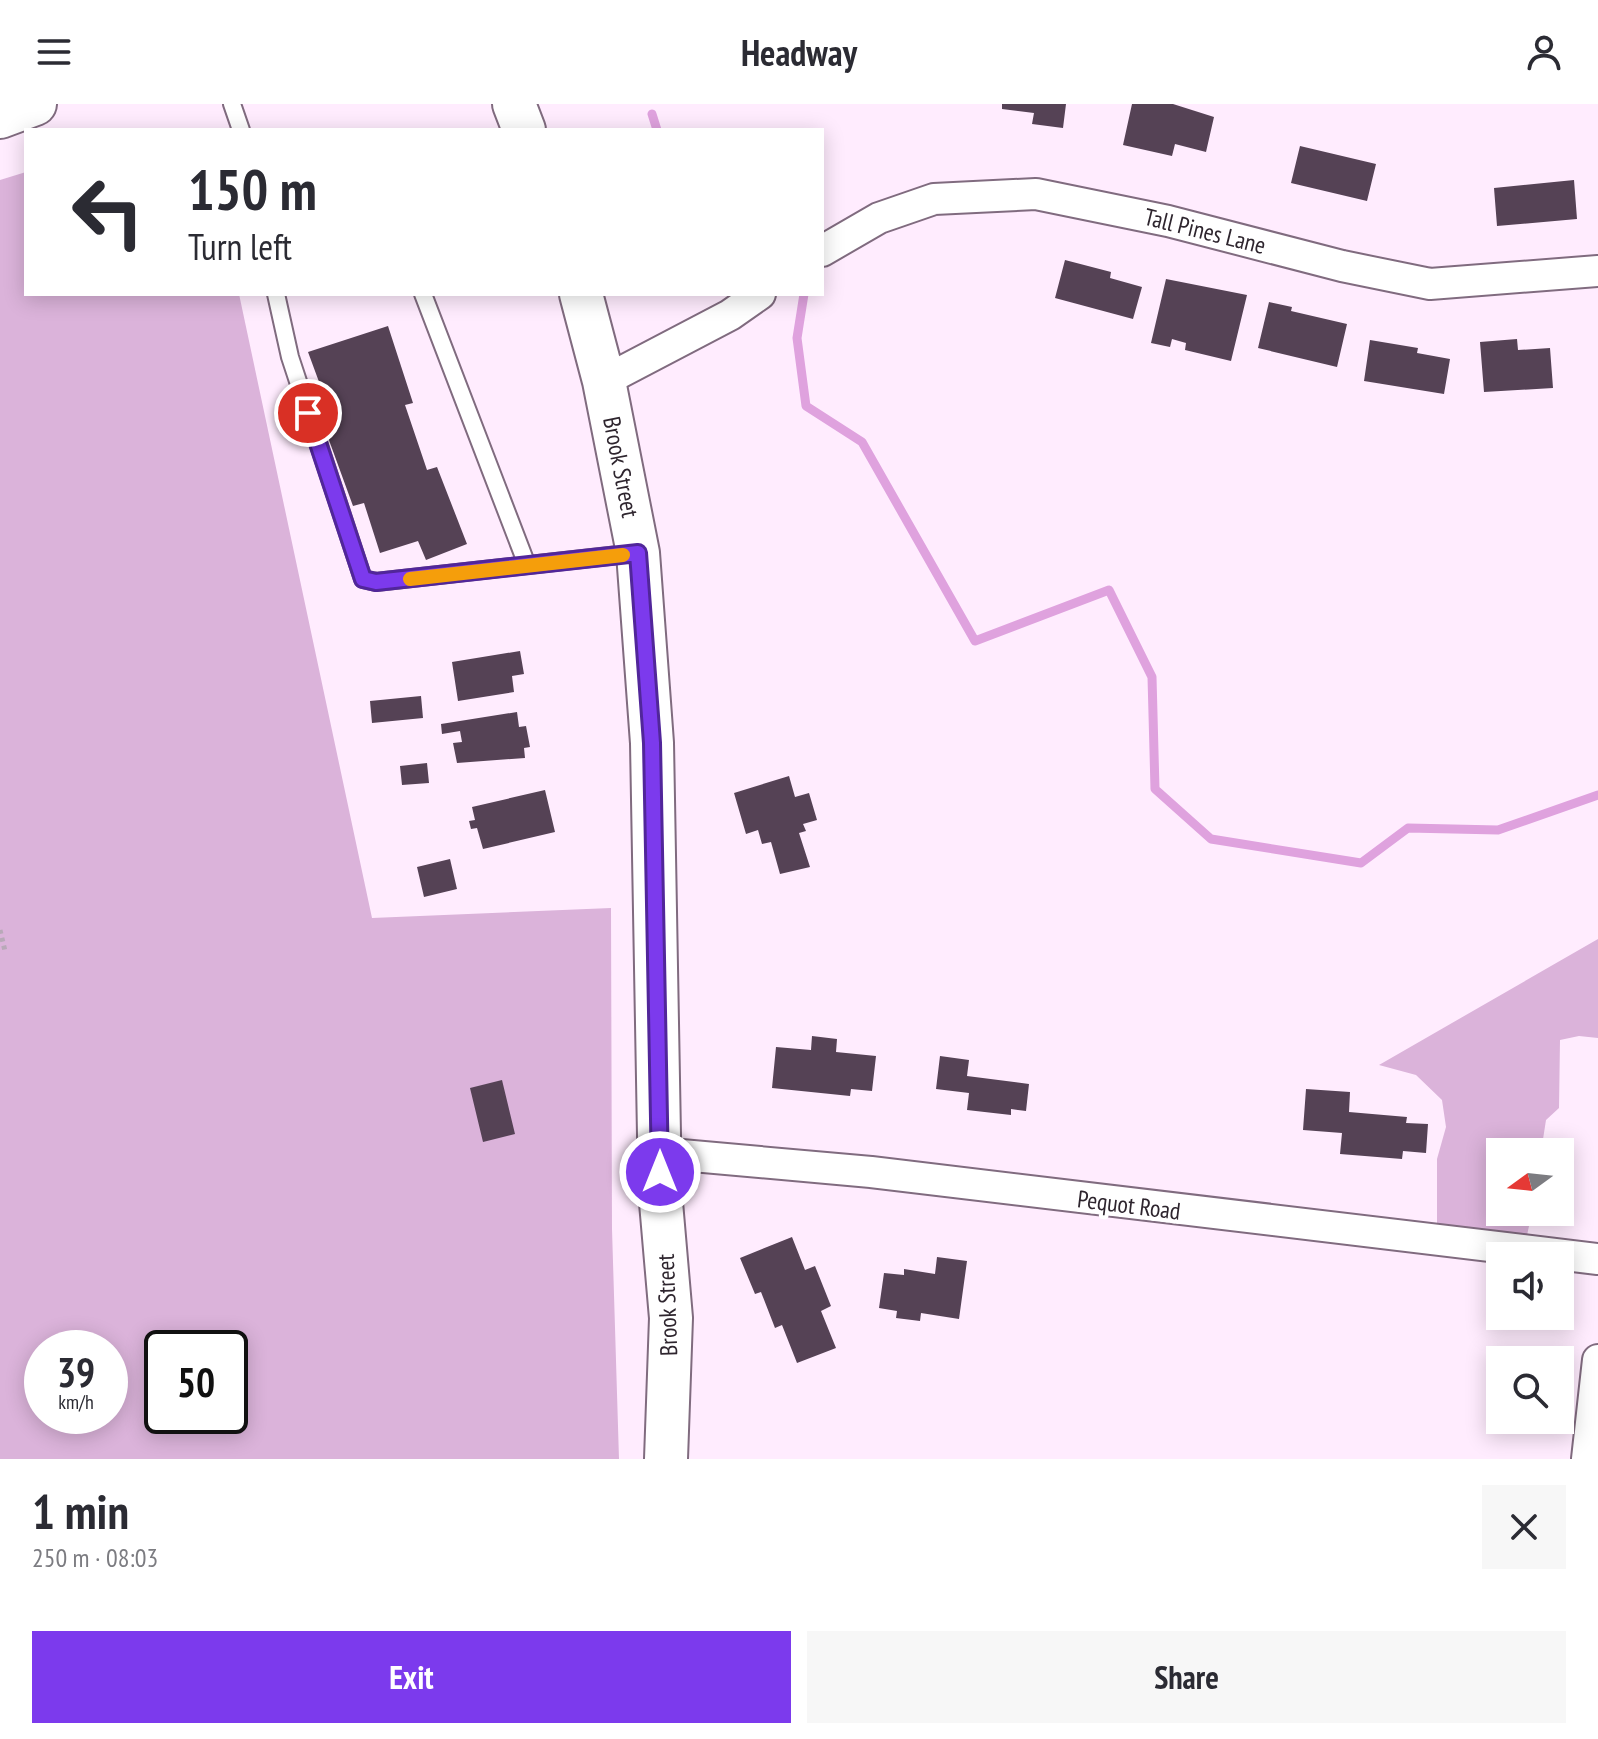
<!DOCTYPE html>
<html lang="en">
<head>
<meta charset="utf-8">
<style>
	:root { --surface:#fff; --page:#f7f7f7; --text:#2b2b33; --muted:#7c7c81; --accent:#7c3aed }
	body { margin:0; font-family:"PT Sans Narrow",sans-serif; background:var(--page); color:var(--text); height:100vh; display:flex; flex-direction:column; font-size:30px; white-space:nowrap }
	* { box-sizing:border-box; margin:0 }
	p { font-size:26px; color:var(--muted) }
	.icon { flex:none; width:44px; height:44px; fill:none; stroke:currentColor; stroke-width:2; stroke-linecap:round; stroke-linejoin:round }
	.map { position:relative; height:1355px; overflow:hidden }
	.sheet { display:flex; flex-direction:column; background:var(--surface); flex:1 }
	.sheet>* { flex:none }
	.top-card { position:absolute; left:24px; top:24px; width:800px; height:168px; border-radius:0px; box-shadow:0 4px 20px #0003; background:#fff; color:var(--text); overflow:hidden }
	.needle { width:52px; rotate:255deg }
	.fabs { position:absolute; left:1486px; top:1034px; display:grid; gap:16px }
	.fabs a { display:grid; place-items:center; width:88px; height:88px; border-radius:0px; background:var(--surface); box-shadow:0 4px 20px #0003; font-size:40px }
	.speed { position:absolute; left:24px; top:1226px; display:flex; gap:16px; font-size:40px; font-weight:700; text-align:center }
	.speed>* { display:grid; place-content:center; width:104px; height:104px; border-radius:50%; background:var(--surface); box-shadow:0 4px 20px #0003; line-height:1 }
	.speed small { font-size:20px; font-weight:400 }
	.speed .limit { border:4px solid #111; border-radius:12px; background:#fff; color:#111 }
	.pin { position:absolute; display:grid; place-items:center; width:68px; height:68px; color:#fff; margin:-34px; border:4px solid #fff; border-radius:50%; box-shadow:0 2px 8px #0007 }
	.me { position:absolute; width:88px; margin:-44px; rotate:0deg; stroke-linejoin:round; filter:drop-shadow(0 0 6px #0008) }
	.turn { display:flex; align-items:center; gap:28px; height:168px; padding:0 32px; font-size:36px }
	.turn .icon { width:104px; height:104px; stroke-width:2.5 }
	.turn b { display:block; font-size:56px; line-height:68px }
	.round { display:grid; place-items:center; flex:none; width:84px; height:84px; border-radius:0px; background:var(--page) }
	.head { display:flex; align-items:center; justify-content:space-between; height:136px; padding:0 32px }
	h1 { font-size:48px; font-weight:700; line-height:60px }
	.primary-button { display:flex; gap:16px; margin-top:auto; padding:16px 32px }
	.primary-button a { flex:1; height:92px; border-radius:0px; background:var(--accent); color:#fff; font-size:32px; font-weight:700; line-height:92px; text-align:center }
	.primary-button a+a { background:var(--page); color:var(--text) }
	header { display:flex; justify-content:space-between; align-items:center; height:104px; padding:0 32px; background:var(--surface); font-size:36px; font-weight:700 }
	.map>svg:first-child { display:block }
	.green { fill:#dbb3da; fill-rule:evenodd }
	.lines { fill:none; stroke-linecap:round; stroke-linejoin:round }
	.stream { stroke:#dfa2de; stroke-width:9 }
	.building { fill:#554255 }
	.service-casing { stroke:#806b7f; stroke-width:20 }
	.minor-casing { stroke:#806b7f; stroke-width:34 }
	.secondary-casing { stroke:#806b7f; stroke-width:46 }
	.path { stroke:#b8a9b8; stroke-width:5; stroke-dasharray:4 4; stroke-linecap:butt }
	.service { stroke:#fff; stroke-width:16 }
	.minor { stroke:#fff; stroke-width:30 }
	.secondary { stroke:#fff; stroke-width:42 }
	.route-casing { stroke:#51269a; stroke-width:20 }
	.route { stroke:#7c3aed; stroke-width:14 }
	.slow { stroke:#f59e0b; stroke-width:14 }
	.labels { text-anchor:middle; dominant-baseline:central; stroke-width:8; stroke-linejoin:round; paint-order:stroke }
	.street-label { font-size:24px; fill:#2e252e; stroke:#fff }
</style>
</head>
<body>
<header><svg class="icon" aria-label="menu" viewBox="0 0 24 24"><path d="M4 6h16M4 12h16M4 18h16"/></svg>Headway<svg class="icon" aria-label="person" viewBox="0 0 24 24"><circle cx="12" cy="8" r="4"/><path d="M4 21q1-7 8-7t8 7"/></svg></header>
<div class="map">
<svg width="1598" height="1355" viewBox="0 0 1598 1355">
	<rect width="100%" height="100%" fill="#ffecfe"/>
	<path class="green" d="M26 68V190H239L372 814 611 804 612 1125 619 1355H0V76ZM42 1244H110V1312H42ZM162 1244H230V1312H162Z
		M1598 835V934L1579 932 1560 936 1559 1004 1546 1016 1541 1048H1500V1108H1532L1526 1136 1437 1127V1055L1446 1023 1442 996 1416 971 1379 961Z"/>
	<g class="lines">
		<path class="stream" d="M652 10 657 26
			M804 190 797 234 806 302 862 338 975 537 1109 486 1152 573 1155 685 1211 735 1361 759 1408 724 1498 726 1598 691"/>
	</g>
	<path class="building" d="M1002 0H1066L1063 24 1032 20 1034 9 1002 5Z
		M1132 0H1173L1214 13 1206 48 1175 40 1172 52 1123 41Z
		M1300 42 1376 60 1367 97 1291 79Z
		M1574 76 1577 115 1497 122 1494 84Z
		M1065 156 1111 168 1110 174 1142 183 1133 215 1055 194Z
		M1166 175 1247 191 1231 257 1185 246 1186 239 1172 235 1170 243 1151 239Z
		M1269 198 1292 203 1291 207 1347 220 1337 263 1258 244Z
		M388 222 413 299 405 301 427 366 437 363 467 440 426 456 418 437 380 449 364 399 353 402 326 328 336 324 308 248Z
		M1517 235 1518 246 1550 244 1553 284 1484 288 1480 238Z
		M1370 236 1418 244 1417 249 1450 255 1444 290 1364 277Z
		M520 547 524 570 512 572 514 588 458 597 452 558Z
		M421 592 423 614 372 619 370 597Z
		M517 608 519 623 526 622 530 643 524 644 525 654 457 659 453 639 462 638 460 627 442 630 441 620Z
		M427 659 429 679 402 681 400 662Z
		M789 672 795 693 809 689 817 716 803 720 806 727 799 729 810 763 780 770 771 738 762 740 758 726 746 730 734 689Z
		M545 686 555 728 483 745 477 724 471 725 469 717 475 716 472 703Z
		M450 755 457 785 424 793 417 763Z
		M812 932 837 935 836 948 876 952 872 987 851 985 850 992 772 984 776 943 811 946Z
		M940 952 969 956 967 972 1029 980 1026 1007 1011 1005V1011L967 1006 969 989 936 985Z
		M502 976 515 1030 483 1038 470 984Z
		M1306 985 1350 988 1349 1008 1407 1013 1406 1019 1428 1020 1426 1049 1403 1047 1402 1055 1340 1050 1342 1029 1303 1026Z
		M792 1133 805 1166 815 1162 831 1202 821 1207 836 1244 797 1259 782 1221 775 1224 761 1188 755 1190 740 1154Z
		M937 1153 967 1157 959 1215 921 1209 920 1217 896 1214 897 1207 879 1204 884 1169 904 1171V1165L935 1170Z"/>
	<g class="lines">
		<g class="service-casing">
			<path id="service" d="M232 0 241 26
				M276 190 290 253 363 475 376 478 636 449
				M423 190 527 461"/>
		</g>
		<g class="minor-casing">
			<path id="minor" d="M822 147 879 114 934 95 1036 90 1168 117 1342 162 1430 180 1598 167
				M604 277 730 211 760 190
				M659 1049 871 1068 1598 1155
				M1587 1355 1598 1256"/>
		</g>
		<g class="secondary-casing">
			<path id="secondary" d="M514 0 524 26
				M0 13 35 0
				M581 190 604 277 638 449 652 639 660 1087 671 1214 666 1355"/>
		</g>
		<path class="path" d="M0 826 5 847"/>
		<use href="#service" class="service"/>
		<use href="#minor" class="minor"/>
		<use href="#secondary" class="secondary"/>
	</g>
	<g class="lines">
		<g class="route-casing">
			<path id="route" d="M308 309 363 475 376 478 638 449 652 639 660 1068"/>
		</g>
		<use href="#route" class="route"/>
		<path class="slow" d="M410 475 623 451"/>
	</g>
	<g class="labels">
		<g class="street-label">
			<text transform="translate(1205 127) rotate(14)">Tall Pines Lane</text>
			<text transform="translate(621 363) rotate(79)">Brook Street</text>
			<text transform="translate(1129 1101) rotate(7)">Pequot Road</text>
			<text transform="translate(667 1201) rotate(-92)">Brook Street</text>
		</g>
	</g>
</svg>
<div class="fabs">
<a><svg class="needle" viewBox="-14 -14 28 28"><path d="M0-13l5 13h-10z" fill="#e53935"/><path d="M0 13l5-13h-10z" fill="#7c7c81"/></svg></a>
<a><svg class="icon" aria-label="sound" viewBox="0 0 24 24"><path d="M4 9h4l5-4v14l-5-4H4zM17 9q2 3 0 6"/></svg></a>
<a><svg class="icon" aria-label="search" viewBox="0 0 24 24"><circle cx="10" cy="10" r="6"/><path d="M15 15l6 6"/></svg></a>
</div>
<div class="speed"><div>39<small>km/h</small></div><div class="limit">50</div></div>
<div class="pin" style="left:308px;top:309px;background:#d93025"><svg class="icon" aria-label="arrive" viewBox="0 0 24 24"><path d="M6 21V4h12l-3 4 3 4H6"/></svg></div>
<svg class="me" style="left:660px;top:1068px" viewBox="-20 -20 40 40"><circle r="17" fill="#7c3aed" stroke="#fff" stroke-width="3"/><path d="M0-11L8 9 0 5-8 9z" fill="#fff"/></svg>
<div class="top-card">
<div class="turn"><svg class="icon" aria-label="left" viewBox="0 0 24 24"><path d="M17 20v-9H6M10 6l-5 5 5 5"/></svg><div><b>150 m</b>Turn left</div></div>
</div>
</div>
<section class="sheet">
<div class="head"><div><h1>1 min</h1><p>250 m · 08:03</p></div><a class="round"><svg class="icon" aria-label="close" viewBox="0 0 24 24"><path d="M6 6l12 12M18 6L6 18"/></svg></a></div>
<div class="primary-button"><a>Exit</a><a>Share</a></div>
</section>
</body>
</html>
